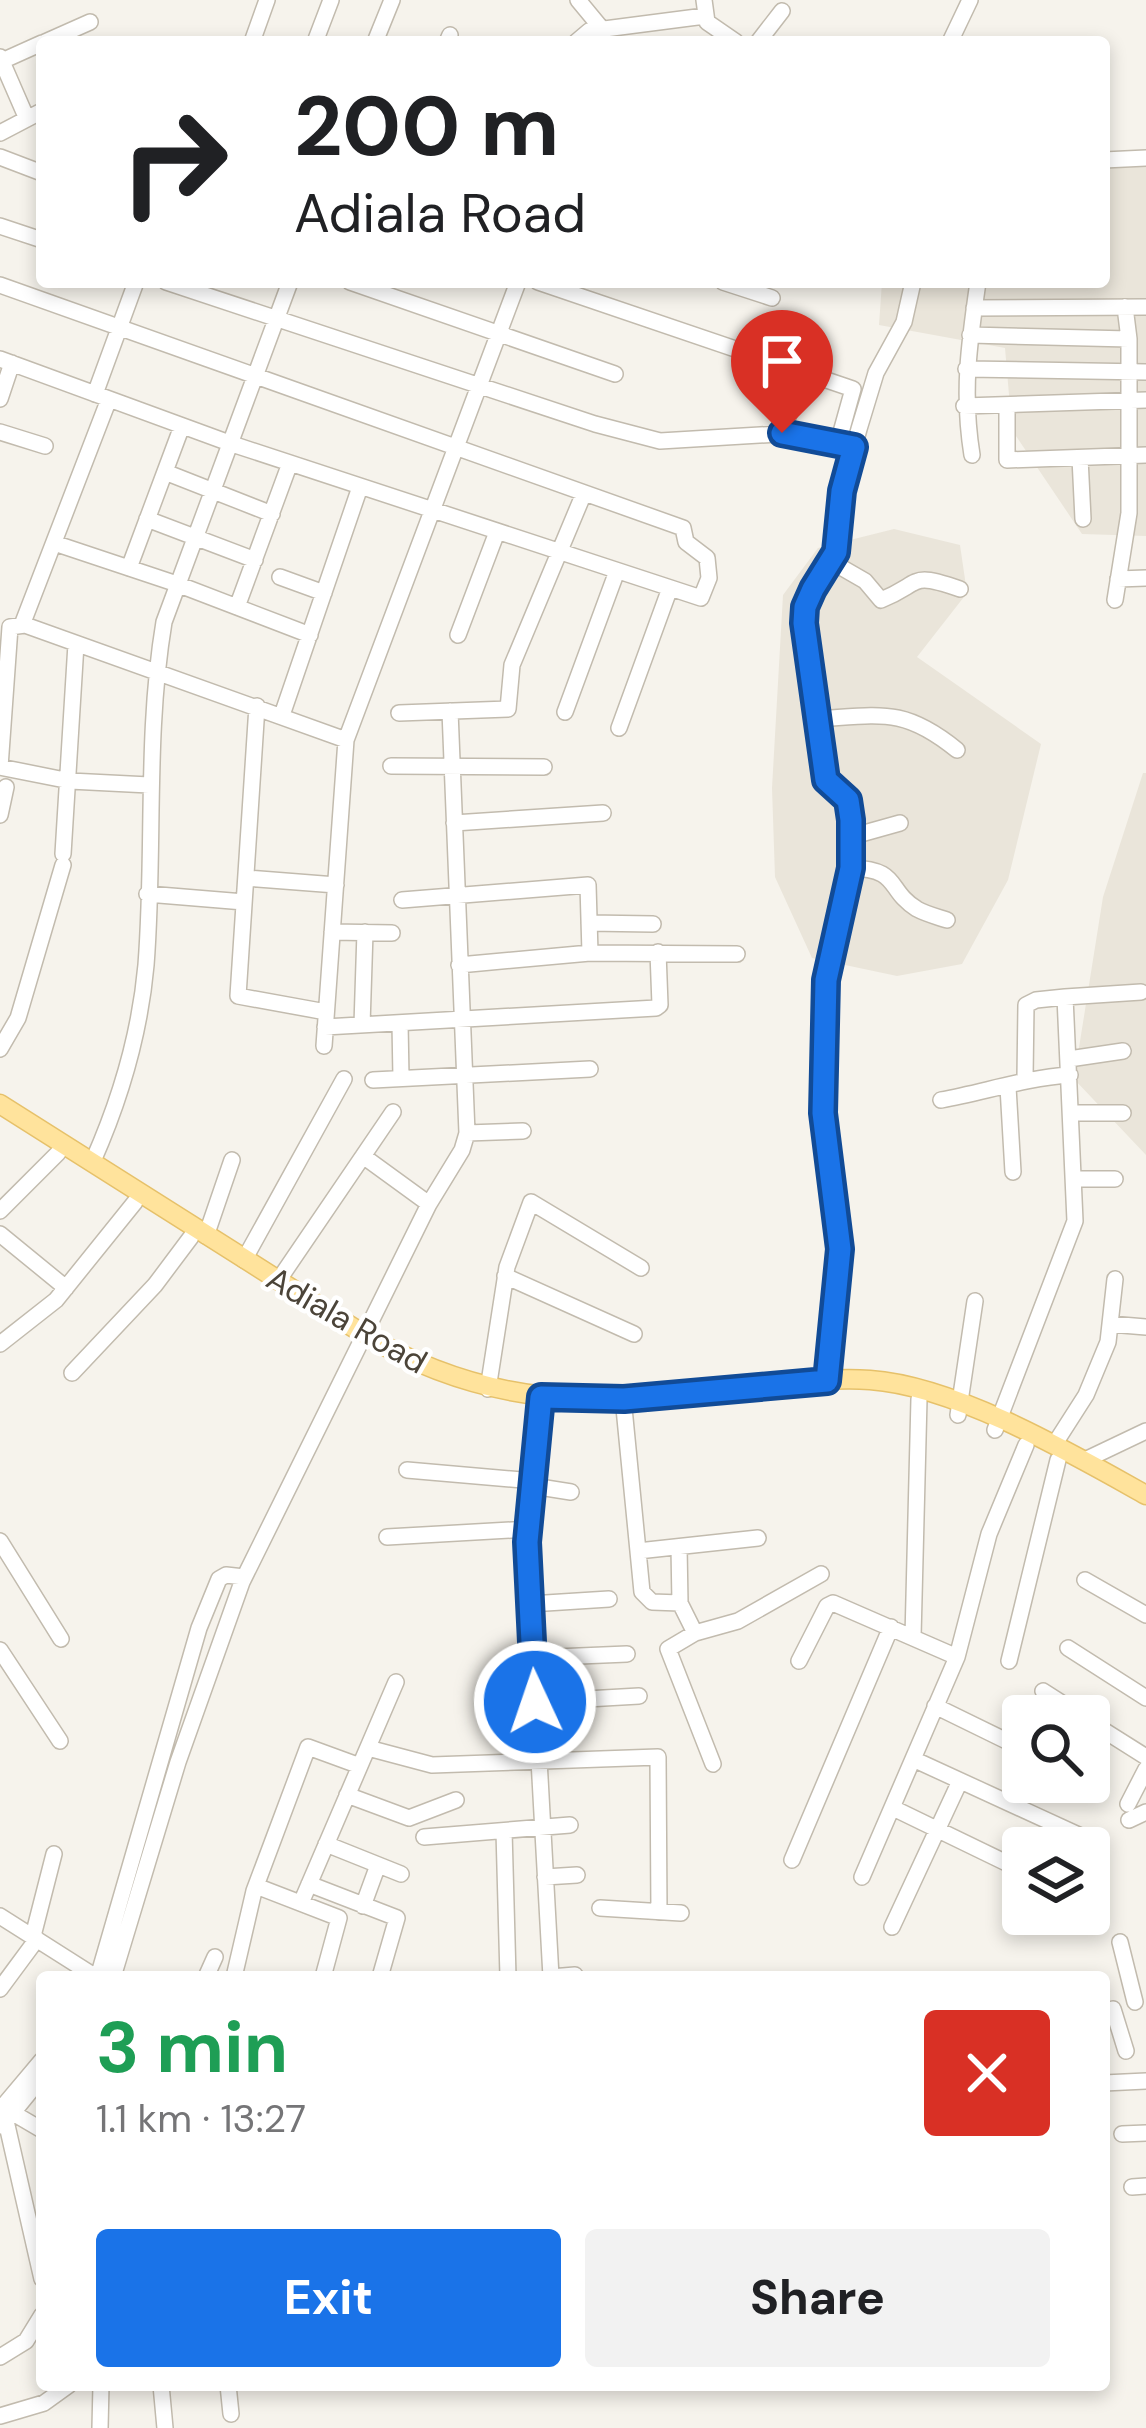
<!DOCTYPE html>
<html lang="en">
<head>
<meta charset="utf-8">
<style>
	:root { --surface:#fff; --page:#f2f2f2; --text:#202124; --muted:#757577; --accent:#1a73e8 }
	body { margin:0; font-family:"DM Sans",sans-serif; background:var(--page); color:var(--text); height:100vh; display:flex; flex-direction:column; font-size:45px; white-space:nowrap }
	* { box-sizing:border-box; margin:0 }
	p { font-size:39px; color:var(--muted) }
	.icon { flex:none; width:66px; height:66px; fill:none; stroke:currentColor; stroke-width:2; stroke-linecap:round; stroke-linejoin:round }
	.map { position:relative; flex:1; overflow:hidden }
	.details { position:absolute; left:36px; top:1971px; width:1074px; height:420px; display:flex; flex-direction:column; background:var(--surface); border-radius:12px; box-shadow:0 6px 18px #0003 }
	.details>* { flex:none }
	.top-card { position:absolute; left:36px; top:36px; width:1074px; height:252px; border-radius:12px; box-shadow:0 6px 18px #0003; background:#fff; color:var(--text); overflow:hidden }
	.controls { position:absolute; left:1002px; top:1695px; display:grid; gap:24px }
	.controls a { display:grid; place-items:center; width:108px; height:108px; border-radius:12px; background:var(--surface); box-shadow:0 6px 18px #0003; font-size:60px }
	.pin { position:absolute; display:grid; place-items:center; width:102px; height:102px; color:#fff; margin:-123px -51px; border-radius:50% 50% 50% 0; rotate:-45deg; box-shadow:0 0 12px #0007 }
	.pin .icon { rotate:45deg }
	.me { position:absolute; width:132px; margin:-66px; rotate:357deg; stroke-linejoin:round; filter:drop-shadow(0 0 9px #0008) }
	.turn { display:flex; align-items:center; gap:42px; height:252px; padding:0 60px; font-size:54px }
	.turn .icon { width:156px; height:156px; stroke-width:2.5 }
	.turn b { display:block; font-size:84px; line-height:102px }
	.round { display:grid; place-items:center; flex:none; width:126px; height:126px; border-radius:12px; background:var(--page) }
	.summary { display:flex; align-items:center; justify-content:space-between; height:204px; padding:0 60px }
	h1 { font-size:72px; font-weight:700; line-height:90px; color:#1e9e55 }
	.button { display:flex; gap:24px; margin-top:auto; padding:24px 60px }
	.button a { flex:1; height:138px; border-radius:12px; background:var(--accent); color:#fff; font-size:48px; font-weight:700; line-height:138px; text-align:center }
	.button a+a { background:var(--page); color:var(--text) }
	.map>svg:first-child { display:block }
	.residential { fill:#eae5da }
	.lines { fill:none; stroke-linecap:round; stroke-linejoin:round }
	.minor-casing { stroke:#c2bbae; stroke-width:18 }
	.major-casing { stroke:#e6c16a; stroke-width:21 }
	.minor { stroke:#fff; stroke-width:15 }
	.major { stroke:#ffe39c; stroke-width:18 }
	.route-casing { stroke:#114b97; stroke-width:30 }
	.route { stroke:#1a73e8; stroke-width:21 }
	.labels { text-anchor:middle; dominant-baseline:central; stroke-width:9; stroke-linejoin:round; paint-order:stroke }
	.street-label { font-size:33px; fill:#4b4439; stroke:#fff }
</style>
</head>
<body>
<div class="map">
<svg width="1146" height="2428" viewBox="0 0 1146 2428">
	<rect width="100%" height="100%" fill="#f6f3ec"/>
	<path class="residential" d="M1104 158 1146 161V536L1082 534 1012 430 1005 348 879 325 882 282H1104Z
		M894 529 960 545 967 593 917 657 1041 744 1008 880 962 964 897 976 812 958 775 877 772 788 783 595 818 548Z
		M1143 773H1146V1155L1074 1079 1103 897Z"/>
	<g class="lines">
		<g class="minor-casing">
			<path id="minor" d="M578 0 602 29
				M704 0 707 22 736 42
				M45 42 90 22
				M252 42 267 0
				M315 42 331 0
				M375 42 392 0
				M447 42 450 35
				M576 42 589 31 705 16
				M758 42 782 11
				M950 42 970 0
				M0 57 27 119
				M2 61 42 43
				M0 133 42 111
				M0 157 42 173
				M1104 160 1146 158
				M0 226 42 240
				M166 282 595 424 660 441 795 433 854 447
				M350 282 615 374
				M538 282 853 389 838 443
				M723 282 772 298
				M0 285 683 528 686 542 707 558 709 578 701 598 232 444 0 359
				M974 308 1146 307
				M970 335 1129 339
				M966 369 1146 372
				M95 394 136 282
				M0 399 12 363
				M1007 405V460L1146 455
				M964 406 1146 400
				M0 432 45 446
				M782 433 805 372
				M972 455C962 393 969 344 978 282
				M1080 458 1083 519
				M165 472 272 514
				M147 519 255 560
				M54 543 177 584 310 635
				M832 562 865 581 881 600C923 583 908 571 960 589
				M129 568 182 426
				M280 577 324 593
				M1118 579 1146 578
				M1115 600 1129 513V339L1125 307
				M237 607 290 463
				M22 625 109 399
				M458 635 497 532
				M257 706 238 996 326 1012
				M565 712 617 571
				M399 713 508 709 512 665 584 493
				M282 715 360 487
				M817 719C881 715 904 707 957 750
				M619 728 670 588
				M391 766 544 767
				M149 785 70 781 0 767 10 627 25 625 346 740
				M0 815 6 787
				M454 823 603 813
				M850 837 900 823
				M63 854 76 644
				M851 868C901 869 886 890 917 909 926 914 938 917 947 920
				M246 878 336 885
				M147 894 244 902
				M402 900 588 885 590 953
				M589 923 653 924
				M332 932 392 933
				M459 965 590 953 737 954
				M400 1023 401 1078
				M362 1025 365 932
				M325 1027 656 1008 660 1005 658 952
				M324 1046 346 740 518 282
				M0 1049 18 1018 63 865
				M1069 1059 1123 1051
				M1025 1078 1026 1005 1036 1000 1065 997
				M373 1080 590 1069
				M1008 1087 1013 1172
				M941 1100C985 1092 1025 1078 1070 1075
				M1073 1113H1123
				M467 1133 523 1131
				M363 1156 429 1204
				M93 1161C120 1100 140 1032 146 965 155 850 145 736 164 622L290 282
				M1075 1179H1115
				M0 1211 58 1153
				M0 1234 66 1288
				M206 1236 232 1160
				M244 1260 344 1079
				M505 1276 634 1334
				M278 1281 393 1112
				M1110 1324 1146 1327
				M0 1344 56 1300 135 1202
				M72 1373 155 1285 191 1237
				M827 1381 840 1249 823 1113 826 981 851 868V820L848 799 826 780 804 623 813 589 836 552 842 491 859 429 876 373 904 322 913 282
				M488 1389 507 1267 531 1202 641 1268
				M541 1397 527 1542 551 1977
				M624 1408 642 1592 652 1602 680 1603
				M958 1415 975 1301
				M995 1430 1075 1221 1065 997 1141 992
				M1054 1445 1086 1395 1108 1342 1115 1279
				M1083 1461 1146 1431
				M407 1470 534 1481
				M533 1486 571 1492
				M387 1537 529 1529
				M0 1541 61 1639
				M679 1547 680 1603 695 1633
				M638 1551 758 1538
				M1085 1580 1146 1615
				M530 1604 609 1599
				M913 1637 919 1399
				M1068 1648 1146 1698
				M0 1650 60 1741
				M532 1658 627 1654
				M799 1661 827 1606 833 1603 957 1657
				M1009 1661 1058 1460
				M1043 1691 1082 1716
				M534 1702 639 1696
				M935 1706 1023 1749
				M1089 1721 1146 1757
				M368 1748 432 1765 658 1757 659 1912
				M913 1759 1085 1838
				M713 1764 668 1649 695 1633 738 1621 821 1574
				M347 1795 409 1818 456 1800
				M1128 1804 1146 1769
				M893 1808 1023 1871
				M1129 1820 1146 1812
				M504 1831 508 1977
				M424 1837 570 1825
				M326 1844 401 1874
				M792 1860 891 1627
				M545 1877 577 1875
				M862 1877 957 1657 989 1534 1026 1445
				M309 1884 397 1918 380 1977
				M256 1886 339 1918 323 1977
				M301 1903 396 1682
				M363 1906 378 1865
				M600 1908 681 1913
				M0 1916 96 1977
				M892 1927 960 1781
				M33 1936 54 1854
				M1120 1942 1135 2002
				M98 1977 199 1628 219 1579 226 1575 244 1577
				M113 1977 178 1762 242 1582 429 1204 462 1150 467 1133 450 711
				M206 1977 215 1957
				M234 1977 254 1891 308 1747 360 1766
				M551 1977 575 1975
				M0 1989 37 1939
				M1113 2009 1126 2051
				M1104 2083 1146 2081
				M0 2110 42 2060
				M13 2113 42 2130
				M6 2121 42 2279
				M2 2126 42 2077
				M1122 2134 1146 2133
				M1132 2187 1146 2186
				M0 2357 26 2341 42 2315
				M161 2385 165 2428
				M228 2385 231 2414
				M0 2416 44 2403 69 2385
				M100 2428 101 2385"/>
		</g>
		<g class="major-casing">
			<path id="major" d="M0 1104 365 1335C491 1410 602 1406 743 1389 785 1384 828 1377 870 1380 956 1386 1071 1453 1146 1495"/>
		</g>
		<use href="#minor" class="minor"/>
		<use href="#major" class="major"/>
	</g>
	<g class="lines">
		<g class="route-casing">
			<path id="route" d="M535 1702 527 1542 541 1397 624 1399 827 1381 840 1249 823 1113 826 980 851 868V820L848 800 826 780 804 623 805 607 813 589 836 552 842 491 854 447 782 433"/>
		</g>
		<use href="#route" class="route"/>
	</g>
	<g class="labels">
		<g class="street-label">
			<text transform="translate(347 1320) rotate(30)">Adiala Road</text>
		</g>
	</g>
</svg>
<div class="controls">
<a><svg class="icon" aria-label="search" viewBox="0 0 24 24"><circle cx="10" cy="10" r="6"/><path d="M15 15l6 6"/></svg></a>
<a><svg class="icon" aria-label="layers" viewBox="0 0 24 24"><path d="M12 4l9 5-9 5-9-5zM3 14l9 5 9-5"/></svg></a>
</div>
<div class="pin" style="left:782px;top:433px;background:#d93025"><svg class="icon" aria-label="arrive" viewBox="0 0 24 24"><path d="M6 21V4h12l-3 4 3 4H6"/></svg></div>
<svg class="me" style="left:535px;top:1702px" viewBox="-20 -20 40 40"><circle r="17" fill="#1a73e8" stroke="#fff" stroke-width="3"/><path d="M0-11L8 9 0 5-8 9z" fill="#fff"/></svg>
<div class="top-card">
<div class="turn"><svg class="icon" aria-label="right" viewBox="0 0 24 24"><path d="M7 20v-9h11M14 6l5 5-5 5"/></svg><div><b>200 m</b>Adiala Road</div></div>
</div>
<section class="details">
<div class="summary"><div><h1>3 min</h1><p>1.1 km · 13:27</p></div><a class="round" style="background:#d93025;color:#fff"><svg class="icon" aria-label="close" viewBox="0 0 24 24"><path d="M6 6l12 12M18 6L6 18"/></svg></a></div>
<div class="button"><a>Exit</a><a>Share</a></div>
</section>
</div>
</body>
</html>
